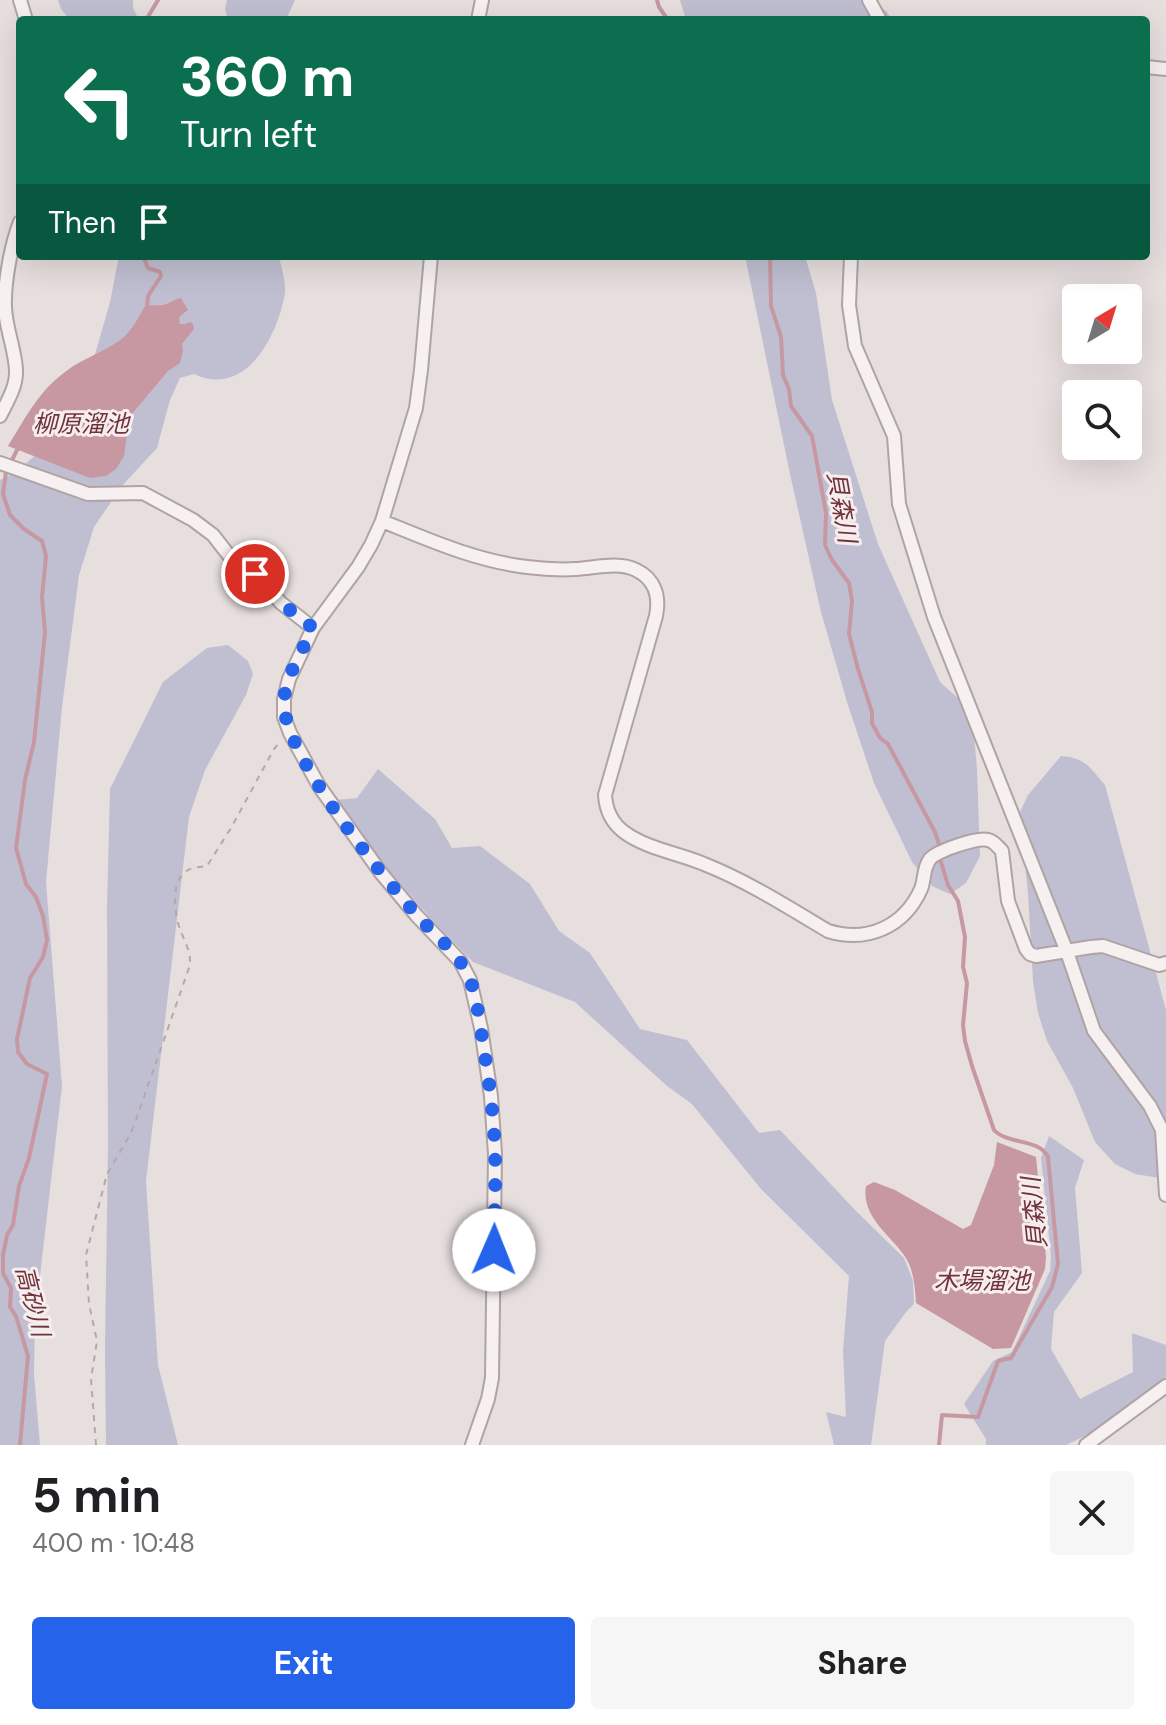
<!DOCTYPE html>
<html lang="en">
<head>
<meta charset="utf-8">
<style>
	:root { --surface:#fff; --page:#f6f6f6; --text:#202124; --muted:#757577; --accent:#2563eb }
	body { margin:0; font-family:"DM Sans","Noto Sans JP",sans-serif; background:var(--page); color:var(--text); height:100vh; display:flex; flex-direction:column; font-size:30px; white-space:nowrap }
	* { box-sizing:border-box; margin:0 }
	p { font-size:26px; color:var(--muted) }
	.icon { flex:none; width:44px; height:44px; fill:none; stroke:currentColor; stroke-width:2; stroke-linecap:round; stroke-linejoin:round }
	.map { position:relative; height:1445px; overflow:hidden }
	.details { display:flex; flex-direction:column; background:var(--surface); flex:1 }
	.details>* { flex:none }
	.banner { position:absolute; left:16px; top:16px; width:1134px; height:244px; border-radius:8px; box-shadow:0 8px 32px #0002; background:#0b6e4f; color:#fff; overflow:hidden }
	.needle { width:52px; rotate:38deg }
	.buttons { position:absolute; left:1062px; top:284px; display:grid; gap:16px }
	.buttons a { display:grid; place-items:center; width:80px; height:80px; border-radius:8px; background:var(--surface); box-shadow:0 8px 32px #0002; font-size:40px }
	.pin { position:absolute; display:grid; place-items:center; width:68px; height:68px; color:#fff; margin:-34px; border:4px solid #fff; border-radius:50%; box-shadow:0 2px 8px #0007 }
	.me { position:absolute; width:88px; margin:-44px; rotate:1deg; stroke-linejoin:round; filter:drop-shadow(0 0 6px #0008) }
	.turn { display:flex; align-items:center; gap:28px; height:168px; padding:0 32px; font-size:36px }
	.turn .icon { width:104px; height:104px; stroke-width:2.5 }
	.turn b { display:block; font-size:56px; line-height:68px }
	.then { display:flex; align-items:center; height:76px; padding:0 32px; background:#0003; gap:16px; font-size:30px }
	.round { display:grid; place-items:center; flex:none; width:84px; height:84px; border-radius:8px; background:var(--page) }
	.overview { display:flex; align-items:center; justify-content:space-between; height:136px; padding:0 32px }
	h1 { font-size:48px; font-weight:700; line-height:60px }
	.cta { display:flex; gap:16px; margin-top:auto; padding:16px 32px }
	.cta a { flex:1; height:92px; border-radius:8px; background:var(--accent); color:#fff; font-size:32px; font-weight:700; line-height:92px; text-align:center }
	.cta a+a { background:var(--page); color:var(--text) }
	.map>svg:first-child { display:block }
	.green { fill:#c0bfd1 }
	.water { fill:#c798a1 }
	.lines { fill:none; stroke-linecap:round; stroke-linejoin:round }
	.stream { stroke:#c798a1; stroke-width:4 }
	.street-casing { stroke:#b1a3a4; stroke-width:16 }
	.path { stroke:#b4a8a9; stroke-width:2; stroke-dasharray:6 6; stroke-linecap:butt }
	.street { stroke:#f6f0f1; stroke-width:12 }
	.route { stroke:#2563eb; stroke-width:14; stroke-dasharray:0 25.2 }
	.labels { text-anchor:middle; dominant-baseline:central; stroke-width:6; stroke-linejoin:round; paint-order:stroke }
	.water-label { font-size:24px; font-style:italic; fill:#71323a; stroke:#f5edee }
</style>
</head>
<body>
<div class="map">
<svg width="1166" height="1445" viewBox="0 0 1166 1445">
	<rect width="100%" height="100%" fill="#e7dede"/>
	<path class="green" d="M58 0H133V8L139 20H70L61 9Z
		M227 0H295L286 20H228L225 9Z
		M680 0H872L887 12 892 20H686Z
		M119 256H279C281 267 286 281 285 293 278 335 246 399 194 374L180 378 170 400 157 448 122 486 94 527 79 575 62 707 46 882 62 1086 35 1319 34 1374 40 1445H0V480L15 473 39 452 88 379 110 302Z
		M745 256H805L816 293 832 400 878 544 940 682 961 701 973 723 977 769 980 856 966 883 950 894 932 886 912 862 874 783 847 702 821 612 790 474Z
		M228 645 248 661 253 674 246 695 205 770 189 817 146 1181 158 1365 178 1445H106L105 1348 108 1144 107 908 110 789 163 682 207 648Z
		M1061 756C1086 758 1089 767 1105 785L1166 1010V1179L1135 1174 1115 1164 1095 1142 1073 1088 1047 1041 1038 1013 1033 981 1028 894 1020 812 1028 795Z
		M378 769 435 819 452 848 480 846 530 884 559 931 590 953 640 1029 687 1040 759 1133 780 1130 855 1210 904 1258 913 1281 914 1304 906 1312 885 1341 871 1445H834L826 1412 846 1417 843 1351 849 1276 761 1189 692 1104 667 1086 575 1002 473 962 432 920 380 860 336 800 357 798Z
		M1049 1136 1084 1160 1075 1188 1082 1273 1054 1312 1051 1349 1080 1399 1133 1372 1132 1333 1166 1345V1377L1162 1382 1091 1433 1066 1445H986V1439L964 1404 993 1361 1012 1352 1050 1271 1051 1257 1041 1158Z"/>
	<path class="water" d="M181 298 188 310 180 316 179 320 180 324H185L190 322 193 324 194 329 182 344 183 351 180 363 168 371 132 414 128 426 124 456 116 469 106 476 90 478 8 446C23 422 37 394 60 376 78 360 100 354 119 341 131 333 138 318 145 306 152 304 160 307 166 304 172 302 175 299 181 298Z
		M997 1142 1036 1157 1046 1257 1045 1269 1011 1348 993 1349 916 1303C915 1287 914 1269 904 1255 889 1234 861 1216 866 1186L874 1182 895 1190 963 1229 971 1225 994 1165Z"/>
	<g class="lines">
		<path class="stream" d="M657 0 659 7 668 20
			M146 20 158 0
			M143 256 148 268 160 272 161 276 148 296 147 308
			M770 256 771 306 781 337 783 375 789 389 791 406 812 436 826 513 825 545 832 560 849 583 852 601 849 634 858 669 872 712V723L880 738 888 744 935 832 939 844
			M20 1445 28 1356 16 1316 10 1307 11 1288 3 1273V1255L7 1235 13 1225 19 1186 29 1158 47 1074 27 1064 18 1052 17 1039 30 978 43 957 47 940 43 916 36 897 26 884 16 848 25 780 34 742 45 632 42 597 46 556 42 541 24 529 10 515 3 494 6 472 17 450 21 446
			M939 1445 942 1415 978 1417 998 1361 1011 1358 1052 1287 1058 1264 1048 1157C1039 1138 1008 1145 994 1130L972 1066 965 1041 963 1025 967 983 963 967 965 937 958 901 948 885 941 862"/>
		<g class="street-casing">
			<path id="street" d="M20 0 26 20
				M869 0 880 20
				M478 20 482 0
				M1146 67 1166 69
				M431 256 421 370 416 408 382 521 371 545 358 567 313 628 289 679 284 699V717L290 733 319 786 381 873 417 916 460 961 470 980 481 1028 491 1096 495 1154 492 1378 488 1399 472 1445
				M851 256 849 305 855 346 894 436 899 504 934 617 1067 952 1094 1031 1150 1106 1162 1130 1166 1195
				M0 416C7 402 17 386 16 370 15 349 6 329 5 308 4 283 11 245 20 222
				M0 463 88 494 143 493 193 520 213 535 231 558 242 567 255 574 281 603 313 628
				M382 521C429 540 476 561 527 567 543 569 559 570 576 569 595 568 619 561 636 570 655 579 660 596 656 616L605 795C606 811 612 823 624 832 647 849 678 853 704 864 747 881 788 907 828 931 867 943 904 927 921 889 925 879 923 868 930 859 937 851 977 837 988 840 994 841 998 847 1002 851L1008 901 1026 949 1030 954 1036 956 1091 947 1103 946 1159 965 1166 963
				M1086 1445 1166 1386"/>
		</g>
		<path class="path" d="M96 1445 91 1379 97 1341 89 1304 86 1255 107 1174 130 1135 136 1120 190 965C191 948 182 938 178 923 174 907 171 880 188 870 194 867 201 867 207 866L231 828 274 749 280 742"/>
		<use href="#street" class="street"/>
	</g>
	<g class="lines">
		<path class="route" d="M255 574 281 603 313 628C303 650 286 675 284 700 280 750 381 875 416 914 434 935 459 953 470 979 477 999 480 1023 483 1044 489 1080 494 1116 495 1153 496 1185 494 1218 494 1250"/>
	</g>
	<g class="labels">
		<g class="water-label">
			<text x="81" y="423">柳原溜池</text>
			<text transform="translate(842 507) rotate(80)">貝森川</text>
			<text transform="translate(1034 1213) rotate(-96)">貝森川</text>
			<text x="982" y="1280">木場溜池</text>
			<text transform="translate(33 1301) rotate(76)">高砂川</text>
		</g>
	</g>
</svg>
<div class="buttons">
<a><svg class="needle" viewBox="-14 -14 28 28"><path d="M0-13l5 13h-10z" fill="#e53935"/><path d="M0 13l5-13h-10z" fill="#757577"/></svg></a>
<a><svg class="icon" aria-label="search" viewBox="0 0 24 24"><circle cx="10" cy="10" r="6"/><path d="M15 15l6 6"/></svg></a>
</div>
<div class="pin" style="left:255px;top:574px;background:#d93025"><svg class="icon" aria-label="arrive" viewBox="0 0 24 24"><path d="M6 21V4h12l-3 4 3 4H6"/></svg></div>
<svg class="me" style="left:494px;top:1250px" viewBox="-20 -20 40 40"><circle r="19" fill="#fff"/><path d="M0-13L10 11 0 6-10 11z" fill="#2563eb"/></svg>
<div class="banner">
<div class="turn"><svg class="icon" aria-label="left" viewBox="0 0 24 24"><path d="M17 20v-9H6M10 6l-5 5 5 5"/></svg><div><b>360 m</b>Turn left</div></div>
<div class="then">Then<svg class="icon" aria-label="arrive" viewBox="0 0 24 24"><path d="M6 21V4h12l-3 4 3 4H6"/></svg></div>
</div>
</div>
<section class="details">
<div class="overview"><div><h1>5 min</h1><p>400 m · 10:48</p></div><a class="round"><svg class="icon" aria-label="close" viewBox="0 0 24 24"><path d="M6 6l12 12M18 6L6 18"/></svg></a></div>
<div class="cta"><a>Exit</a><a>Share</a></div>
</section>
</body>
</html>
